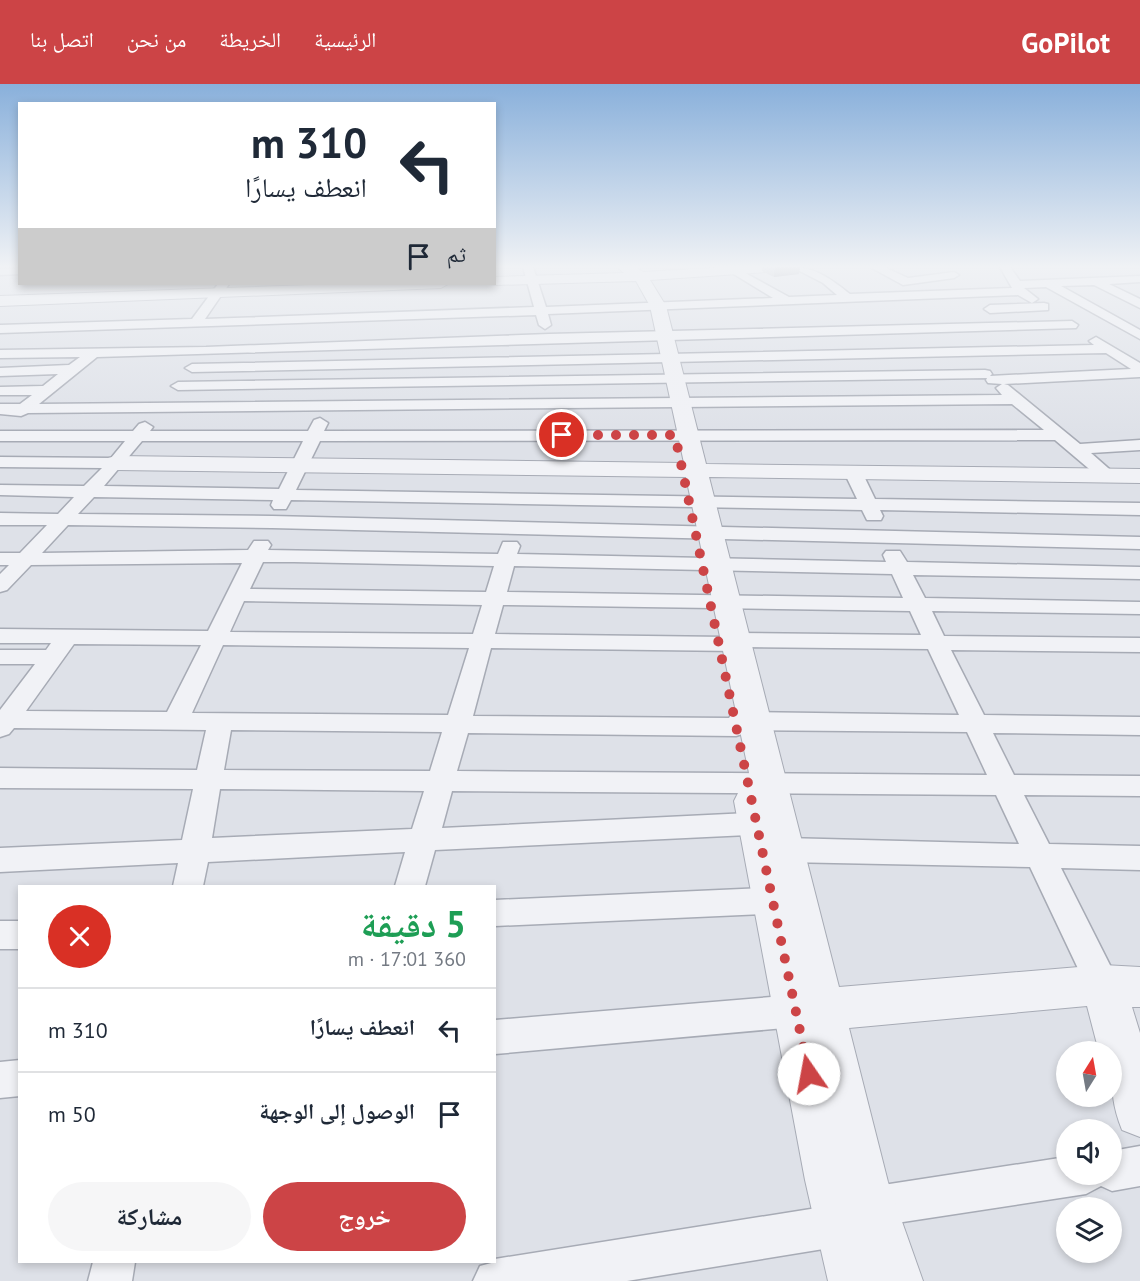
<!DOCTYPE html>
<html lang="ar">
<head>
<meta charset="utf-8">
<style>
	:root { --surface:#fff; --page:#f6f6f7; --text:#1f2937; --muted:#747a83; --line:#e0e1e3; --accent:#cc4446 }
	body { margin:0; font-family:"PT Sans","Noto Naskh Arabic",sans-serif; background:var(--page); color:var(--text); direction:rtl; height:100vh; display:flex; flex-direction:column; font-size:22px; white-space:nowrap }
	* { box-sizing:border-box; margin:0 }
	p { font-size:20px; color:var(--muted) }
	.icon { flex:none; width:33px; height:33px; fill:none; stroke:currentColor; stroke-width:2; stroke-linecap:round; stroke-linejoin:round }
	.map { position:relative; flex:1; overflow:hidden; direction:ltr }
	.details { position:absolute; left:18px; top:801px; width:478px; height:378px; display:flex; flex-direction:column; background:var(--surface); border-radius:0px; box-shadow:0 3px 9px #0003; direction:rtl }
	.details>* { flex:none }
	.guide { position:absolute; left:18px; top:18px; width:478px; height:183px; border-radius:0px; box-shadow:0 3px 9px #0003; direction:rtl; background:#fff; color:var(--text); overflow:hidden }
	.needle { width:39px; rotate:11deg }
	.tools { position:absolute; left:1056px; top:957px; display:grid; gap:12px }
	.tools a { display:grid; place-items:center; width:66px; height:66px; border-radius:50%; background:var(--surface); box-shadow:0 3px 9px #0003; font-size:30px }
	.pin { position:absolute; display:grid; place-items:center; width:51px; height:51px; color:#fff; margin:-26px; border:3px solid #fff; border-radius:50%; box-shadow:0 2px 6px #0007 }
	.me { position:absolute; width:66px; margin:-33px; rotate:348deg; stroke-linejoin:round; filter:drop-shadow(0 0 4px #0008) }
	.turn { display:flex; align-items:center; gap:21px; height:126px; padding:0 30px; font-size:27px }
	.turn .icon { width:78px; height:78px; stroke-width:2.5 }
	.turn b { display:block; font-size:42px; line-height:51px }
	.then { display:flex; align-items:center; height:57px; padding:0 30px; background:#0003; gap:12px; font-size:22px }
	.round { display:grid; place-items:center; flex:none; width:63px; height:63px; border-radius:32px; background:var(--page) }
	.head { display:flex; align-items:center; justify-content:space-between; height:102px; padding:0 30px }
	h1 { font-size:36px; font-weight:700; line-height:45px; color:#1e9e55 }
	.button { display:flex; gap:12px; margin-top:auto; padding:12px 30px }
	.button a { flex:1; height:69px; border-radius:36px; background:var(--accent); color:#fff; font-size:24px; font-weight:700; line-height:69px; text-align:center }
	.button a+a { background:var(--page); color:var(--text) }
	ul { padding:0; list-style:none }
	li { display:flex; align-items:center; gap:18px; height:84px; padding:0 30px; border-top:2px solid var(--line) }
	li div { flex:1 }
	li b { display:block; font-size:22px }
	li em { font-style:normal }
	header { display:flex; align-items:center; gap:36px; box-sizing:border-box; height:84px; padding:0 30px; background:var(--accent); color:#fff }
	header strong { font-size:28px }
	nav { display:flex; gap:33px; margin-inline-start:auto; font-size:21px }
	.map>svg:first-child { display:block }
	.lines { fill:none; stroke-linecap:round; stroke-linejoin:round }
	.minor-casing { stroke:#a7abb5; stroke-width:3 }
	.tertiary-casing { stroke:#a7abb5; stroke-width:2 }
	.minor { fill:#f1f2f6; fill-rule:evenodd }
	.tertiary { fill:#f1f2f6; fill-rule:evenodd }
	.wall { fill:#a2a4ae }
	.shaded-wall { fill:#84868d }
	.route { stroke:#cc4446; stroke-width:10; stroke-dasharray:0 18 }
</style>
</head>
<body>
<header>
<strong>GoPilot</strong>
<nav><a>الرئيسية</a><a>الخريطة</a><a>من نحن</a><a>اتصل بنا</a></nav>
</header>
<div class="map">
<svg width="1140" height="1197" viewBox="0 0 1140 1197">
	<rect width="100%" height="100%" fill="#dee1e8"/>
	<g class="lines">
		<g class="minor-casing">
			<path id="minor" d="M523 183H533L546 223 773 214 732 189 731 187 736 184 789 213 837 211 823 199 792 183C816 183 832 196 850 210L1012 204 1000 183H1010L1020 197 1140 192V198L1109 200 1140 215V224L1094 201 1061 202 1140 246V255L1046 203 1024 204 1038 215 1032 219 1018 211 548 230 551 241 545 245 539 241 536 231 0 249V241L192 235 218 200H229L205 235 534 223Z
				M870 183H884L908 194 954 188 959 191 954 194 903 201Z
				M20 184V190L0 191V185Z
				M1044 219 1048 220V226L990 229 984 225 990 221Z
				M1072 237 1078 241 1076 244 97 273 39 320 1002 311 996 304 1002 300 988 299 986 296 987 294 178 306 171 302 178 298 985 286 990 287 992 290 990 292 1131 285 1106 269 192 288 185 284 192 280 1094 261 1089 257 1096 253 1140 279V293L1004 300 1008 301 1080 360 1140 356V366L1091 369 1116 391 1113 395H1101L1055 356 320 357 296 406 857 415 844 388 847 384H859L862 388 875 415 1140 419V431L880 426 883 432 881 436H867L862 426 291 416 286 425H274L271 421 273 416 94 413 78 430 272 432 1140 453V465L272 444 68 441 42 469 248 466 254 457H268L271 461 268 466 498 470 503 458H517L520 462 517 470 886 478 883 471 886 467H900L907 478 1140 483V495L913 491 925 514 1140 518V530L932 527 944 552 1140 554V568L951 566 984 631 1140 633V651L993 649 1014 691 1140 692V712L1024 711 1049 760 1140 762V786L1061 784 1120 901 1115 912 1103 916 1091 912 1030 783 785 778 775 774 770 766 775 758 785 754 1019 760 996 711 452 707 442 744 771 728 781 731 785 739 781 747 771 750 435 766 425 802H395L405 768 208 778 203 802H173L178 779 0 788V764L182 756 193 705 0 704V684L197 686 206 646 14 644 9 650 0 653V626L35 580H0V566H46L51 559H0V545L208 547 242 479 31 481 7 506 0 508V490L9 481H0V469H20L47 441H0V429L58 430 74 413 0 411V401L84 402 102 384 0 383V373L111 374 125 357H0V347H133L139 340 145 338 153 343 150 347H308L314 336 320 334 328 339 324 347 1044 346 1012 320 28 329 21 332 0 330V320H20L32 311H0V303L43 302 58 290 0 292V284L69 281 80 273 0 274V266L206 263 549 250ZM142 357H303L279 405 104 402ZM263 478H294L494 482 486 508 250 505ZM514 482 892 490 903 514 507 508ZM244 517 482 521 473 550 230 548ZM503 521 910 527 921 551 735 549 726 553 495 550ZM74 560 201 561 167 628 26 627ZM223 561 469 564 448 631 192 629ZM746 563 928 565 959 631 740 628 731 631 729 634 473 632 491 564 737 567ZM231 646 442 648 430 687 224 686ZM747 646 967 648 987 691 457 687 468 649 736 652 745 649ZM220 705 424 707 412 745 212 754Z
				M786 803 797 807 801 816 797 825 786 829 495 842V816Z
				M0 837H20V865H0Z
				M796 911 808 916 813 927 808 938 796 943 495 970V936Z
				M20 976V1012L0 1014V978Z
				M1140 1062V1102L1112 1107 1101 1102 1086 1110 870 1143 862 1140 857 1156 842 1162 627 1197H473L480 1182 495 1178V1175L842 1120 850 1124 856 1109 870 1103 1066 1073V1090H1112V1067Z
				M93 1178H135L132 1197H88Z"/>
		</g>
		<g class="tertiary-casing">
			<path id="tertiary" d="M617 183H635L643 188 729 183H788L781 187 650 196 666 222 706 380 1140 385V399L709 393 839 903 1103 881 1140 883V923H1132L1140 949V1053L1122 1046C1110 1016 1112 999 1112 968H1099L1087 922 849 944 888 1098 923 1197H828L805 1096 734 717 739 707 752 703 686 393 116 386 108 384 105 379 108 374 116 372 684 379 650 222 636 197 495 201 489 200H495V193L624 189Z
				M338 200H448L441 204 0 222V212Z"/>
		</g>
		<use href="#minor" class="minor"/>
		<use href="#tertiary" class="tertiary"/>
	</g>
	<path class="wall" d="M763 183H800L799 190 774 193 762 187Z"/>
	<path class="shaded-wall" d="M775 183H800L799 190 774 193Z"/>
	<linearGradient id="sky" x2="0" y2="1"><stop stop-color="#89b0db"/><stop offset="0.52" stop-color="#f0f2f5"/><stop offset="1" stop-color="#f0f2f5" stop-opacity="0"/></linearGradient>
	<rect width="1140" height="351" fill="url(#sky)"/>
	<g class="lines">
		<path class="route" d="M562 351H675L809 990"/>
	</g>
</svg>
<div class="tools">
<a><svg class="needle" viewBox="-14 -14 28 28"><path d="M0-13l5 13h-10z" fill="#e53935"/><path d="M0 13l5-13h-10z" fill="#747a83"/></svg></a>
<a><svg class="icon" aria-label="sound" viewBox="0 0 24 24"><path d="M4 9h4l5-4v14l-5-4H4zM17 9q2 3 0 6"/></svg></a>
<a><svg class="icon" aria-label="layers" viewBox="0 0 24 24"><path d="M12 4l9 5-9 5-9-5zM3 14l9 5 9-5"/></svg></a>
</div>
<div class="pin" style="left:562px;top:351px;background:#d93025"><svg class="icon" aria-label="arrive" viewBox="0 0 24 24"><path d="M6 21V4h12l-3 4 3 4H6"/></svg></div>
<svg class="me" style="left:809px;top:990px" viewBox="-20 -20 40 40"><circle r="19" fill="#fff"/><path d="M0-13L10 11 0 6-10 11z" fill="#cc4446"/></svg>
<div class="guide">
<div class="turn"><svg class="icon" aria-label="left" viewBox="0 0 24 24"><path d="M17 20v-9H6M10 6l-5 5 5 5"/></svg><div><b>310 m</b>انعطف يسارًا</div></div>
<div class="then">ثم<svg class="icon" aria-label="arrive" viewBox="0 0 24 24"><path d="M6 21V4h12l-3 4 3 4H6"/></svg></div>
</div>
<section class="details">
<div class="head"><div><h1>5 دقيقة</h1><p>360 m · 17:01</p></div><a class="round" style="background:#d93025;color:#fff"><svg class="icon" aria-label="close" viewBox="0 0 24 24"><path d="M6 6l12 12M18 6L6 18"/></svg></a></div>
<ul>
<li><svg class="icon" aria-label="left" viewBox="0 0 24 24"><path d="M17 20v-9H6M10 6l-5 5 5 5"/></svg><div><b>انعطف يسارًا</b></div><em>310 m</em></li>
<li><svg class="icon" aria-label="arrive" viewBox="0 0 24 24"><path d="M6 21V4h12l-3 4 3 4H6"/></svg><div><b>الوصول إلى الوجهة</b></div><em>50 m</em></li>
</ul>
<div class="button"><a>خروج</a><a>مشاركة</a></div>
</section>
</div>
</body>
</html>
